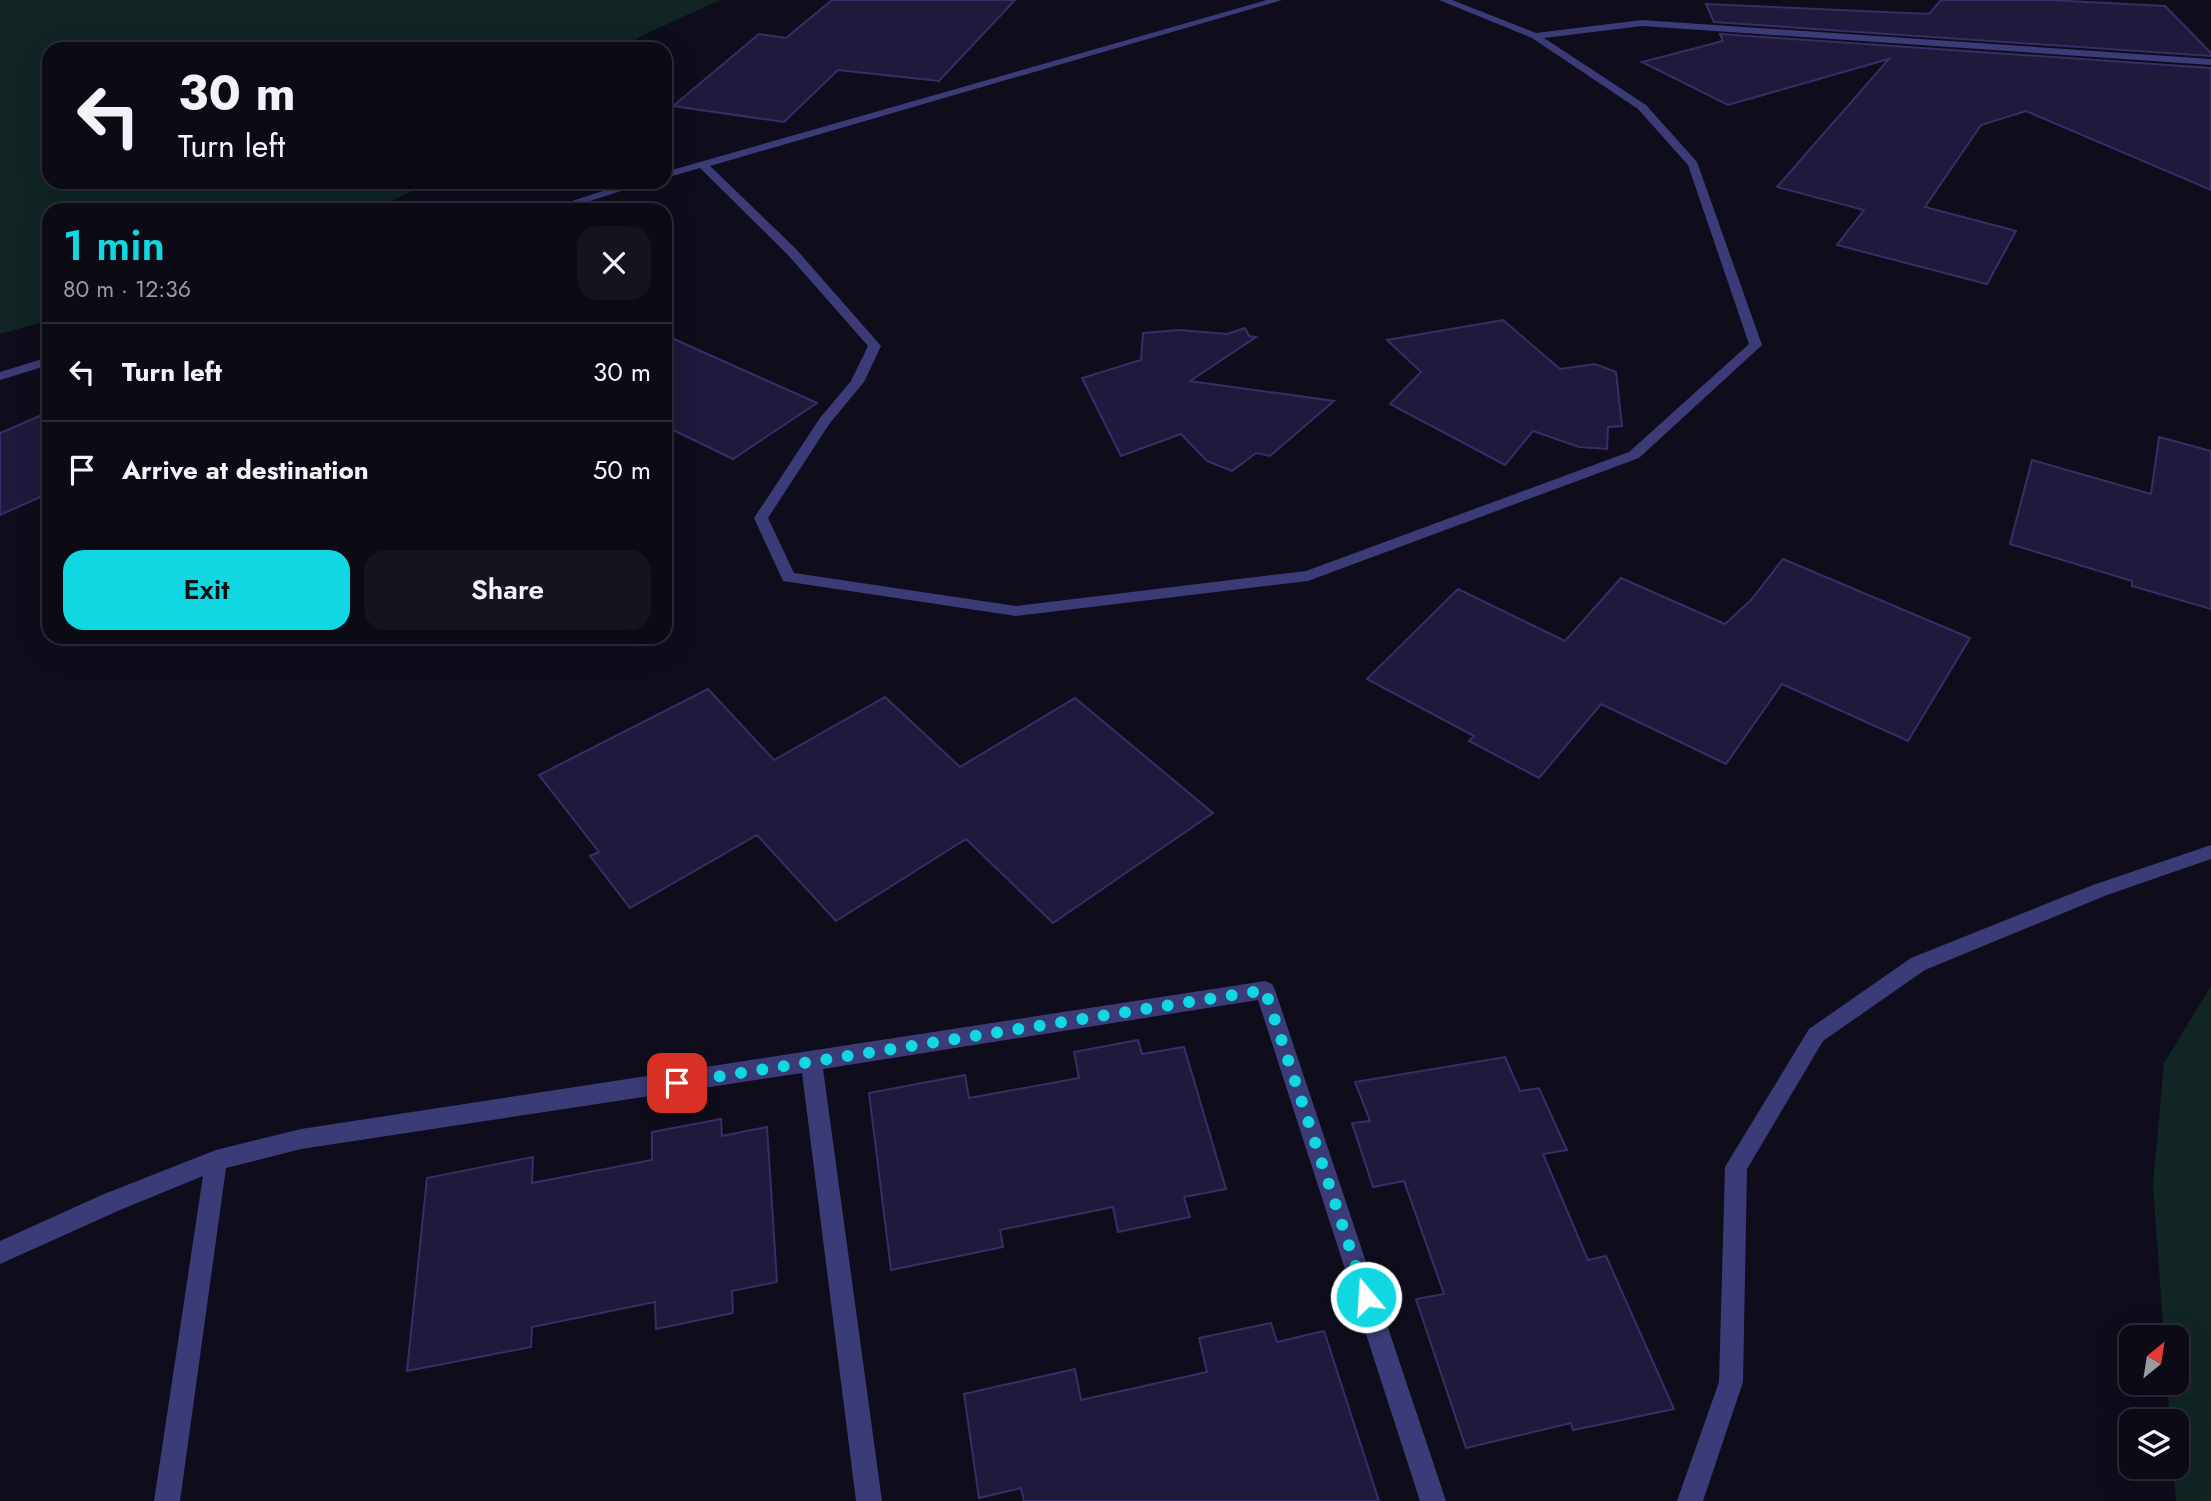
<!DOCTYPE html>
<html lang="en">
<head>
<meta charset="utf-8">
<style>
	:root { --surface:#0b0a15; --page:#14131e; --text:#f1f3f6; --muted:#9a9aa0; --line:#2b2b34; --accent:#10d7e2 }
	body { margin:0; font-family:Jost,sans-serif; background:var(--page); color:var(--text); height:100vh; display:flex; flex-direction:column; font-size:26px; white-space:nowrap }
	* { box-sizing:border-box; margin:0 }
	p { font-size:23px; color:var(--muted) }
	.icon { flex:none; width:38px; height:38px; fill:none; stroke:currentColor; stroke-width:2; stroke-linecap:round; stroke-linejoin:round }
	.map { position:relative; flex:1; overflow:hidden }
	.side { position:absolute; left:42px; top:203px; width:630px; height:441px; display:flex; flex-direction:column; background:var(--surface); border-radius:21px; box-shadow:0 7px 28px #0002,0 0 0 2px var(--line) }
	.side>* { flex:none }
	.hud { position:absolute; left:42px; top:42px; width:630px; height:147px; border-radius:21px; box-shadow:0 7px 28px #0002,0 0 0 2px var(--line); background:#0b0a15; color:var(--text); overflow:hidden }
	.needle { width:46px; rotate:30deg }
	.fabs { position:absolute; left:2119px; top:1325px; display:grid; gap:14px }
	.fabs a { display:grid; place-items:center; width:70px; height:70px; border-radius:14px; background:var(--surface); box-shadow:0 7px 28px #0002,0 0 0 2px var(--line); font-size:35px }
	.pin { position:absolute; display:grid; place-items:center; width:60px; height:60px; color:#fff; margin:-30px; border-radius:14px; box-shadow:0 4px 10px #0006 }
	.me { position:absolute; width:77px; margin:-38px; rotate:342deg; stroke-linejoin:round; filter:drop-shadow(0 0 5px #0008) }
	.turn { display:flex; align-items:center; gap:24px; height:147px; padding:0 21px; font-size:32px }
	.turn .icon { width:91px; height:91px; stroke-width:2.5 }
	.turn b { display:block; font-size:49px; line-height:60px }
	.round { display:grid; place-items:center; flex:none; width:74px; height:74px; border-radius:21px; background:var(--page) }
	.headline { display:flex; align-items:center; justify-content:space-between; height:119px; padding:0 21px }
	h1 { font-size:42px; font-weight:600; line-height:52px; color:var(--accent) }
	.button { display:flex; gap:14px; margin-top:auto; padding:14px 21px }
	.button a { flex:1; height:80px; border-radius:21px; background:var(--accent); color:#111; font-size:28px; font-weight:600; line-height:80px; text-align:center }
	.button a+a { background:var(--page); color:var(--text) }
	ul { padding:0; list-style:none }
	li { display:flex; align-items:center; gap:21px; height:98px; padding:0 21px; border-top:2px solid var(--line) }
	li div { flex:1 }
	li b { display:block; font-size:26px }
	li em { font-style:normal }
	.map>svg:first-child { display:block }
	.green { fill:#102524 }
	.building { fill:#1f1a3b; stroke:#362e66; stroke-width:2 }
	.lines { fill:none; stroke-linecap:round; stroke-linejoin:round }
	.minor { fill:#3b3b78; fill-rule:evenodd }
	.route { stroke:#10d7e2; stroke-width:12; stroke-dasharray:0 21.6 }
</style>
</head>
<body>
<div class="map">
<svg width="2211" height="1501" viewBox="0 0 2211 1501">
	<rect width="100%" height="100%" fill="#0f0d1c"/>
	<path class="green" d="M0 0H720L641 36 623 49H49V182H430L374 210H49V320L0 334Z
		M2211 986V1501H2176L2173 1467 2177 1466V1421H2170L2167 1383 2177 1382V1337H2164L2153 1184 2164 1063Z"/>
	<path class="building" d="M832 0H1015L939 81 838 70 784 122 673 106 759 34 786 38Z
		M1941 0H2049L2165 6 2211 53V56L1714 22 1706 4 1929 14Z
		M1720 34 2211 68V190L2026 111 1981 125 1925 207 2016 231 1987 284 1837 245 1864 210 1777 187 1889 59 1728 105 1642 62 1723 41Z
		M1503 320 1560 369 1595 364 1616 372 1622 426 1608 427 1607 449 1579 447 1533 431 1505 465 1390 404 1421 372 1387 340Z
		M1245 328 1249 336 1256 337 1190 381 1334 401 1270 456 1256 453 1232 471 1207 461 1181 434 1121 456 1082 378 1141 360 1143 333 1179 330 1227 334Z
		M665 335 817 403 733 459 665 426Z
		M49 412V493L0 515V433Z
		M2159 437 2211 451V609L2132 586V581L2010 544 2032 460 2151 494Z
		M1783 559 1970 638 1908 741 1782 684 1726 764 1601 704 1539 778 1469 741 1474 736 1367 679 1458 589 1565 641 1621 578 1725 624 1751 600Z
		M708 689 774 760 885 697 960 767 1075 698 1213 813 1053 923 966 839 836 921 757 835 630 908 590 856 599 852 539 775Z
		M1138 1040 1142 1054 1184 1047 1226 1189 1184 1197 1190 1217 1118 1232 1113 1207 1000 1230 1003 1247 891 1270 869 1093 965 1075 969 1098 1079 1078 1074 1052Z
		M1505 1057 1520 1091 1539 1088 1567 1150 1543 1154 1588 1260 1606 1256 1674 1409 1573 1430 1571 1423 1466 1448 1416 1299 1444 1294 1404 1181 1373 1187 1352 1123 1370 1121 1355 1082Z
		M721 1119 722 1136 767 1127 777 1282 732 1291 733 1313 656 1329 655 1302 532 1327 531 1347 407 1371 427 1178 533 1157 532 1183 652 1160V1132Z
		M1271 1323 1277 1342 1324 1331 1379 1501H1024L1021 1488 979 1498 964 1394 1075 1369 1081 1400 1207 1372 1199 1338Z"/>
	<g class="lines">
		<path class="minor" d="M1267 0H1282L710 166 796 249 881 346 864 382 830 423 768 518 794 573 1016 606 1306 571 1629 452 1749 344 1688 165 1638 109 1532 38 1439 0H1452L1536 33 1642 20 2211 59V65L1642 26 1544 38 1646 105 1697 162 1762 345 1639 458 1308 581 1016 616 783 581 754 518 820 418 851 381 868 346 788 255 700 168 665 178V172Z
			M631 182H649L562 210H544Z
			M49 357V365L0 380V372Z
			M2211 845V859L2107 895 1925 970 1823 1041 1747 1169 1743 1382 1703 1501H1677L1719 1382 1725 1167 1809 1029 1911 958 2093 885Z
			M1265 981 1272 984 1275 990 1446 1501H1420L1258 1000 823 1069 882 1501H856L802 1073 301 1149 226 1168 180 1501H154L203 1176 120 1210 0 1264V1241L104 1194 216 1150 301 1129Z"/>
	</g>
	<g class="lines">
		<path class="route" d="M677 1083 1265 990 1366 1297"/>
	</g>
</svg>
<div class="fabs">
<a><svg class="needle" viewBox="-14 -14 28 28"><path d="M0-13l5 13h-10z" fill="#e53935"/><path d="M0 13l5-13h-10z" fill="#9a9aa0"/></svg></a>
<a><svg class="icon" aria-label="layers" viewBox="0 0 24 24"><path d="M12 4l9 5-9 5-9-5zM3 14l9 5 9-5"/></svg></a>
</div>
<div class="pin" style="left:677px;top:1083px;background:#d93025"><svg class="icon" aria-label="arrive" viewBox="0 0 24 24"><path d="M6 21V4h12l-3 4 3 4H6"/></svg></div>
<svg class="me" style="left:1366px;top:1297px" viewBox="-20 -20 40 40"><circle r="17" fill="#10d7e2" stroke="#fff" stroke-width="3"/><path d="M0-11L8 9 0 5-8 9z" fill="#fff"/></svg>
<div class="hud">
<div class="turn"><svg class="icon" aria-label="left" viewBox="0 0 24 24"><path d="M17 20v-9H6M10 6l-5 5 5 5"/></svg><div><b>30 m</b>Turn left</div></div>
</div>
<section class="side">
<div class="headline"><div><h1>1 min</h1><p>80 m · 12:36</p></div><a class="round"><svg class="icon" aria-label="close" viewBox="0 0 24 24"><path d="M6 6l12 12M18 6L6 18"/></svg></a></div>
<ul>
<li><svg class="icon" aria-label="left" viewBox="0 0 24 24"><path d="M17 20v-9H6M10 6l-5 5 5 5"/></svg><div><b>Turn left</b></div><em>30 m</em></li>
<li><svg class="icon" aria-label="arrive" viewBox="0 0 24 24"><path d="M6 21V4h12l-3 4 3 4H6"/></svg><div><b>Arrive at destination</b></div><em>50 m</em></li>
</ul>
<div class="button"><a>Exit</a><a>Share</a></div>
</section>
</div>
</body>
</html>
